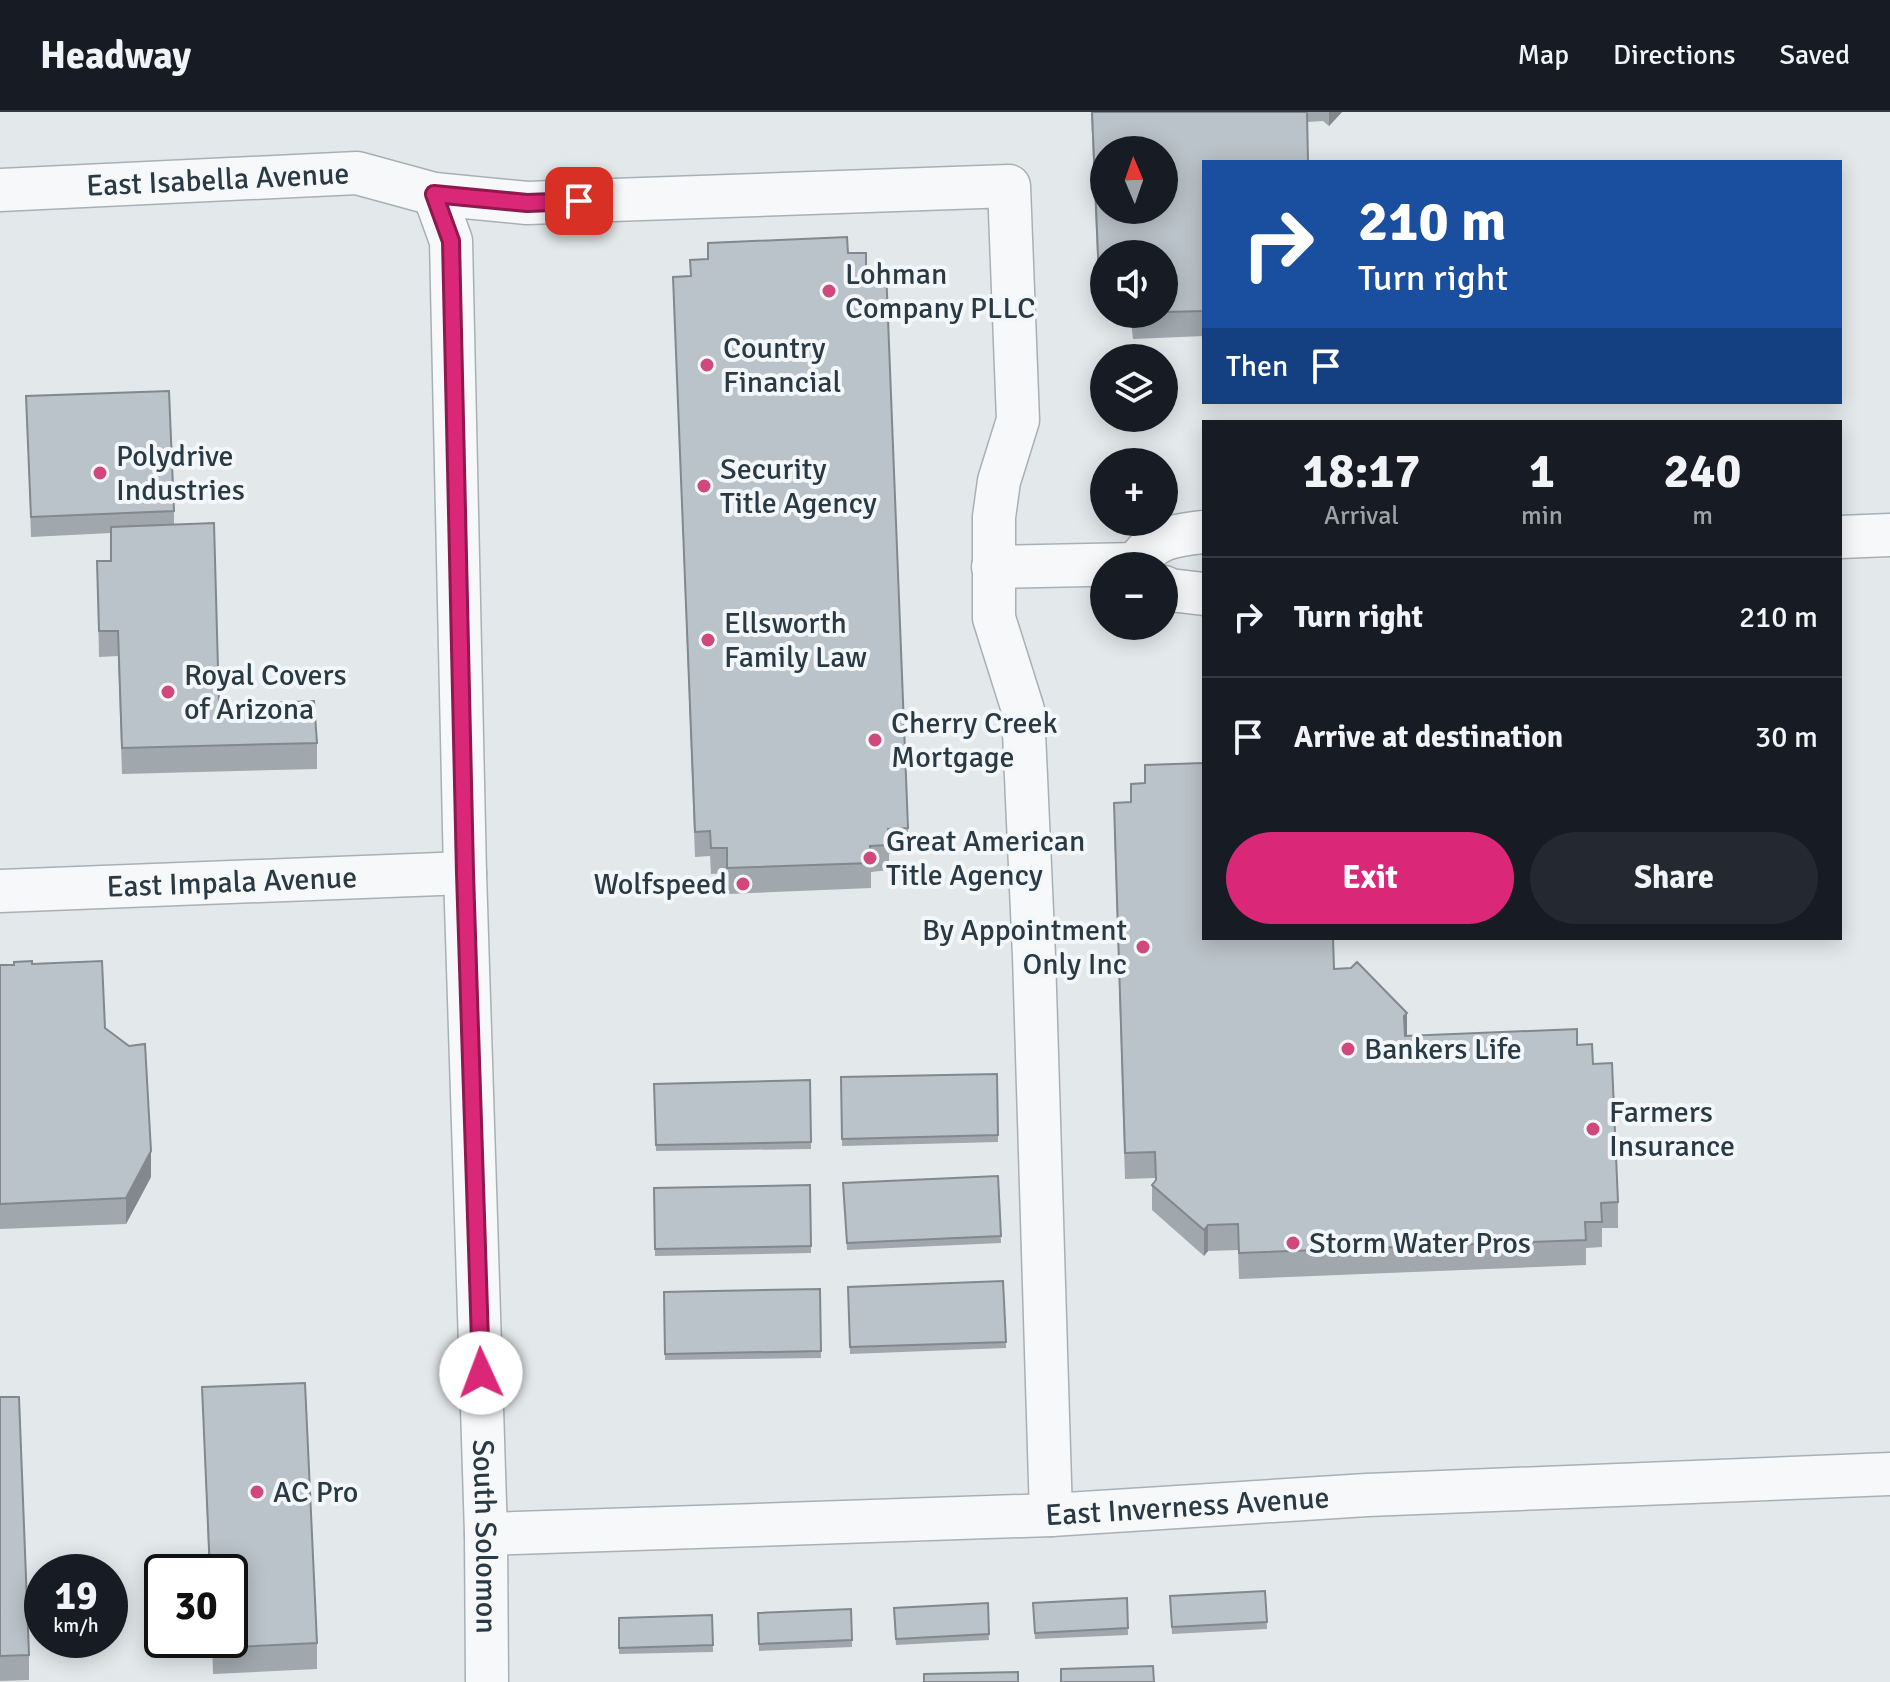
<!DOCTYPE html>
<html lang="en">
<head>
<meta charset="utf-8">
<style>
	:root { --surface:#171b24; --page:#242831; --text:#f1f3f6; --muted:#9ea1a6; --line:#363941; --accent:#db2777 }
	body { margin:0; font-family:Signika,sans-serif; background:var(--page); color:var(--text); height:100vh; display:flex; flex-direction:column; font-size:30px; white-space:nowrap }
	* { box-sizing:border-box; margin:0 }
	p { font-size:26px; color:var(--muted) }
	.icon { flex:none; width:44px; height:44px; fill:none; stroke:currentColor; stroke-width:2; stroke-linecap:round; stroke-linejoin:round }
	.map { position:relative; flex:1; overflow:hidden }
	.details { position:absolute; left:1202px; top:308px; width:640px; height:520px; display:flex; flex-direction:column; background:var(--surface); border-radius:0px; box-shadow:0 4px 20px #0003 }
	.details>* { flex:none }
	.hud { position:absolute; left:1202px; top:48px; width:640px; height:244px; border-radius:0px; box-shadow:0 4px 20px #0003; background:#1a4fa0; color:#fff; overflow:hidden }
	.needle { width:52px; rotate:358deg }
	.tools { position:absolute; left:1090px; top:24px; display:grid; gap:16px }
	.tools a { display:grid; place-items:center; width:88px; height:88px; border-radius:50%; background:var(--surface); box-shadow:0 4px 20px #0003; font-size:40px }
	.speed { position:absolute; left:24px; top:1442px; display:flex; gap:16px; font-size:40px; font-weight:700; text-align:center }
	.speed>* { display:grid; place-content:center; width:104px; height:104px; border-radius:50%; background:var(--surface); box-shadow:0 4px 20px #0003; line-height:1 }
	.speed small { font-size:20px; font-weight:400 }
	.speed .limit { border:4px solid #111; border-radius:12px; background:#fff; color:#111 }
	.pin { position:absolute; display:grid; place-items:center; width:68px; height:68px; color:#fff; margin:-34px; border-radius:16px; box-shadow:0 4px 12px #0006 }
	.me { position:absolute; width:88px; margin:-44px; rotate:358deg; stroke-linejoin:round; filter:drop-shadow(0 0 6px #0008) }
	.turn { display:flex; align-items:center; gap:28px; height:168px; padding:0 24px; font-size:36px }
	.turn .icon { width:104px; height:104px; stroke-width:2.5 }
	.turn b { display:block; font-size:56px; line-height:68px }
	.then { display:flex; align-items:center; height:76px; padding:0 24px; background:#0003; gap:16px; font-size:30px }
	.eta { display:flex; justify-content:space-evenly; align-items:center; height:136px; text-align:center }
	.eta b { font-size:48px; font-weight:800; line-height:56px }
	.action { display:flex; gap:16px; margin-top:auto; padding:16px 24px }
	.action a { flex:1; height:92px; border-radius:48px; background:var(--accent); color:#fff; font-size:32px; font-weight:800; line-height:92px; text-align:center }
	.action a+a { background:var(--page); color:var(--text) }
	ul { padding:0; list-style:none }
	li { display:flex; align-items:center; gap:24px; height:120px; padding:0 24px; border-top:2px solid var(--line) }
	li div { flex:1 }
	li b { display:block; font-size:30px }
	li em { font-style:normal }
	header { display:flex; align-items:center; gap:48px; box-sizing:border-box; height:112px; padding:0 40px; background:var(--surface); border-bottom:2px solid var(--line) }
	header strong { font-size:38px }
	nav { display:flex; gap:44px; margin-inline-start:auto; font-size:28px }
	.map>svg:first-child { display:block }
	.lines { fill:none; stroke-linecap:round; stroke-linejoin:round }
	.minor-casing { stroke:#a8b0b6; stroke-width:45 }
	.minor { stroke:#f6f8f9; stroke-width:42 }
	.wall { fill:#a0a8ad }
	.shaded-wall { fill:#82888d }
	.building { fill:#bac3c9; stroke:#82888d; stroke-width:2; fill-rule:evenodd }
	.route-casing { stroke:#8e194d; stroke-width:20 }
	.route { stroke:#db2777; stroke-width:14 }
	.poi-dot { fill:#d1487c; stroke:#f3f7f9; stroke-width:3 }
	.labels { text-anchor:middle; dominant-baseline:central; stroke-width:8; stroke-linejoin:round; paint-order:stroke }
	.street-label { font-size:30px; fill:#2a3a44; stroke:#f3f7f9 }
	.poi-label { font-size:30px; fill:#2a3a44; stroke:#f3f7f9; text-anchor:start }
</style>
</head>
<body>
<header>
<strong>Headway</strong>
<nav><a>Map</a><a>Directions</a><a>Saved</a></nav>
</header>
<div class="map">
<svg width="1890" height="1570" viewBox="0 0 1890 1570">
	<rect width="100%" height="100%" fill="#e3e8eb"/>
	<g class="lines">
		<g class="minor-casing">
			<g id="minor">
				<path id="s1" d="M0 78 357 61 434 82 527 91 1009 74 1018 308 999 369 994 405V506L1023 598 1034 844 1051 1403"/>
				<path id="s2" d="M434 82 451 129 465 761 486 1422 487 1570"/>
				<path d="M1840 425 1890 423"/>
				<path d="M1138 454 1137 452C1152 425 1176 423 1204 420"/>
				<path d="M993 455 1137 452"/>
				<path d="M1164 475 1170 478 1204 482"/>
				<path id="s3" d="M0 779 465 761"/>
				<path id="s4" d="M486 1422 1051 1403 1367 1383 1890 1362"/>
			</g>
		</g>
		<use href="#minor" class="minor"/>
	</g>
	<path class="wall" d="M1091 0H1342L1329 14 1323 9 1307 10 1204 50V224L1133 227 1131 209H1117V202H1164V142H1104V191H1099Z
		M848 141 908 716V741L889 742V758L871 760V776L727 782V761L711 762 710 744 695 745 673 165 690 164Z
		M26 284 174 399V412L219 593 317 631V657L122 662 118 544 99 545 97 449H111V421L31 425Z
		M1145 653 1334 857 1407 924 1577 933 1593 952 1618 1090V1116H1602V1135L1586 1136V1153L1239 1167 1238 1138 1208 1139 1204 1144 1152 1098V1073L1155 1069V1066L1125 1067 1114 716V691L1131 690V672L1145 671Z
		M32 852 105 916 151 1065 126 1112 0 1117V853Z
		M997 962 998 1030 842 1034 841 965Z
		M810 968 811 1037 656 1039 654 972Z
		M998 1064 1001 1131 847 1138 843 1071Z
		M810 1073 811 1141 655 1144 654 1076Z
		M1003 1169 1006 1236 850 1242 848 1175Z
		M820 1177 821 1246 665 1248 664 1180Z
		M202 1275 317 1531V1557L213 1562 212 1528H230V1460H209Z
		M0 1285 29 1543V1568L0 1569Z
		M1265 1479 1267 1517 1172 1522 1170 1484Z
		M1127 1486 1128 1523 1035 1527 1033 1491Z
		M988 1491 989 1528 896 1533 894 1496Z
		M851 1497 852 1535 759 1539 758 1501Z
		M712 1503 713 1540 619 1542V1506Z"/>
	<path class="shaded-wall" d="M1329 0H1342L1329 14Z
		M1407 901V926L1404 930V904Z
		M151 1039V1065L126 1112V1086Z
		M1208 1113V1139L1204 1144V1118Z"/>
	<path class="building" d="M1092 0H1307L1308 50H1204V199L1164 200V142H1104V166H1099ZM1104 38H1164V98H1104Z
		M847 125 848 141H866V157L886 156 908 716 888 717 889 733 870 734 871 751 727 756V736H711L710 719 695 720 673 165 691 164 690 148 708 147V131Z
		M169 279 174 399 31 405 26 284Z
		M214 411 219 593 314 589 317 631 122 636 118 519H99L97 449H111V415Z
		M1204 651V826H1333L1334 857 1351 856 1357 850 1407 901 1404 904 1405 924 1577 917V933L1592 932 1593 952 1612 951 1618 1090 1601 1091 1602 1110H1585L1586 1128 1239 1141 1238 1112 1208 1113 1204 1118 1152 1073 1156 1068 1155 1040 1125 1041 1114 691 1131 690V672L1145 671V653Z
		M32 849V852L102 849 105 916 129 934 145 932 151 1039 126 1086 0 1092V853H14V850Z
		M997 962 998 1023 842 1027 841 965Z
		M810 968 811 1030 656 1033 654 972Z
		M998 1064 1001 1124 847 1131 843 1071Z
		M810 1073 811 1134 655 1137 654 1076Z
		M1003 1169 1006 1230 850 1235 848 1175Z
		M820 1177 821 1239 665 1242 664 1180Z
		M305 1271 317 1531 213 1536V1528H230V1460H210L202 1275Z
		M0 1285H19L29 1543 0 1544Z
		M1265 1479 1267 1510 1172 1515 1170 1484Z
		M1127 1486 1128 1516 1035 1521 1033 1491Z
		M988 1491 989 1522 896 1527 894 1496Z
		M851 1497 852 1528 759 1532 758 1501Z
		M712 1503 713 1533 619 1536V1506Z
		M1153 1554 1154 1570H1061V1557Z
		M1018 1560V1570H924V1562Z"/>
	<g class="lines">
		<g class="route-casing">
			<path id="route" d="M481 1261 465 761 451 129 434 82 527 91 579 89"/>
		</g>
		<use href="#route" class="route"/>
	</g>
	<g class="poi-dot">
		<circle cx="829" cy="179" r="8"/>
		<circle cx="707" cy="253" r="8"/>
		<circle cx="100" cy="361" r="8"/>
		<circle cx="704" cy="374" r="8"/>
		<circle cx="708" cy="528" r="8"/>
		<circle cx="168" cy="580" r="8"/>
		<circle cx="875" cy="628" r="8"/>
		<circle cx="870" cy="746" r="8"/>
		<circle cx="743" cy="772" r="8"/>
		<circle cx="1143" cy="835" r="8"/>
		<circle cx="1348" cy="937" r="8"/>
		<circle cx="1593" cy="1017" r="8"/>
		<circle cx="1293" cy="1131" r="8"/>
		<circle cx="257" cy="1380" r="8"/>
	</g>
	<g class="labels">
		<g class="street-label">
			<text stroke="none"><textPath href="#s1" startOffset="218">East Isabella Avenue</textPath></text>
			<text stroke="none"><textPath href="#s3" startOffset="232">East Impala Avenue</textPath></text>
			<text stroke="none"><textPath href="#s4" startOffset="702">East Inverness Avenue</textPath></text>
			<text stroke="none"><textPath href="#s2" startOffset="1346">South Solomon</textPath></text>
		</g>
		<g class="poi-label">
			<text x="845" y="162">Lohman<tspan x="845" dy="34">Company PLLC</tspan></text>
			<text x="723" y="236">Country<tspan x="723" dy="34">Financial</tspan></text>
			<text x="116" y="344">Polydrive<tspan x="116" dy="34">Industries</tspan></text>
			<text x="720" y="357">Security<tspan x="720" dy="34">Title Agency</tspan></text>
			<text x="724" y="511">Ellsworth<tspan x="724" dy="34">Family Law</tspan></text>
			<text x="184" y="563">Royal Covers<tspan x="184" dy="34">of Arizona</tspan></text>
			<text x="891" y="611">Cherry Creek<tspan x="891" dy="34">Mortgage</tspan></text>
			<text x="886" y="729">Great American<tspan x="886" dy="34">Title Agency</tspan></text>
			<text x="727" y="772" text-anchor="end">Wolfspeed</text>
			<text x="1127" y="818" text-anchor="end">By Appointment<tspan x="1127" dy="34">Only Inc</tspan></text>
			<text x="1364" y="937">Bankers Life</text>
			<text x="1609" y="1000">Farmers<tspan x="1609" dy="34">Insurance</tspan></text>
			<text x="1309" y="1131">Storm Water Pros</text>
			<text x="273" y="1380">AC Pro</text>
		</g>
	</g>
</svg>
<div class="tools">
<a><svg class="needle" viewBox="-14 -14 28 28"><path d="M0-13l5 13h-10z" fill="#e53935"/><path d="M0 13l5-13h-10z" fill="#9ea1a6"/></svg></a>
<a><svg class="icon" aria-label="sound" viewBox="0 0 24 24"><path d="M4 9h4l5-4v14l-5-4H4zM17 9q2 3 0 6"/></svg></a>
<a><svg class="icon" aria-label="layers" viewBox="0 0 24 24"><path d="M12 4l9 5-9 5-9-5zM3 14l9 5 9-5"/></svg></a>
<a>+</a>
<a>−</a>
</div>
<div class="speed"><div>19<small>km/h</small></div><div class="limit">30</div></div>
<div class="pin" style="left:579px;top:89px;background:#d93025"><svg class="icon" aria-label="arrive" viewBox="0 0 24 24"><path d="M6 21V4h12l-3 4 3 4H6"/></svg></div>
<svg class="me" style="left:481px;top:1261px" viewBox="-20 -20 40 40"><circle r="19" fill="#fff"/><path d="M0-13L10 11 0 6-10 11z" fill="#db2777"/></svg>
<div class="hud">
<div class="turn"><svg class="icon" aria-label="right" viewBox="0 0 24 24"><path d="M7 20v-9h11M14 6l5 5-5 5"/></svg><div><b>210 m</b>Turn right</div></div>
<div class="then">Then<svg class="icon" aria-label="arrive" viewBox="0 0 24 24"><path d="M6 21V4h12l-3 4 3 4H6"/></svg></div>
</div>
<section class="details">
<div class="eta">
<div><b>18:17</b><p>Arrival</p></div>
<div><b>1</b><p>min</p></div>
<div><b>240</b><p>m</p></div>
</div>
<ul>
<li><svg class="icon" aria-label="right" viewBox="0 0 24 24"><path d="M7 20v-9h11M14 6l5 5-5 5"/></svg><div><b>Turn right</b></div><em>210 m</em></li>
<li><svg class="icon" aria-label="arrive" viewBox="0 0 24 24"><path d="M6 21V4h12l-3 4 3 4H6"/></svg><div><b>Arrive at destination</b></div><em>30 m</em></li>
</ul>
<div class="action"><a>Exit</a><a>Share</a></div>
</section>
</div>
</body>
</html>
